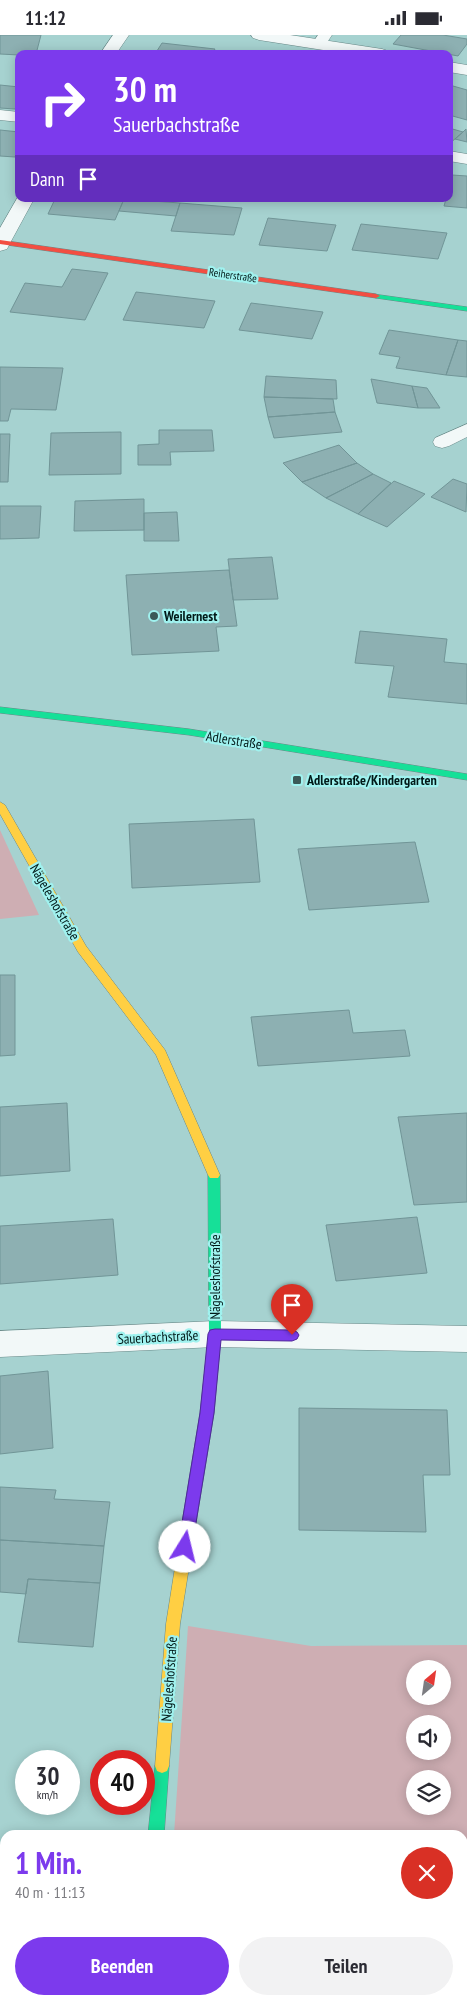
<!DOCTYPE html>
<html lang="de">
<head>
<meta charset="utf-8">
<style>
	:root { --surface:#fff; --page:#f2f2f3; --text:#2b2b33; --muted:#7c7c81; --accent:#7c3aed }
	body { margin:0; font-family:"PT Sans Narrow",sans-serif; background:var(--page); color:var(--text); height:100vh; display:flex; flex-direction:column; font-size:19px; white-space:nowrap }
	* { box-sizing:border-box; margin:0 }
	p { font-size:16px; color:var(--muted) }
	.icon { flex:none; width:28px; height:28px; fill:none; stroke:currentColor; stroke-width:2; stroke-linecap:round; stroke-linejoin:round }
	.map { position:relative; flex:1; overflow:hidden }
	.side { position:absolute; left:0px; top:1795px; width:468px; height:175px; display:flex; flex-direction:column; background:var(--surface); border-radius:15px 15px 0 0; box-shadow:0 2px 12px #0003 }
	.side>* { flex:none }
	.top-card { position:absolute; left:15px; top:15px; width:438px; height:152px; border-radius:10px; box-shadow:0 2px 12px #0003; background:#7c3aed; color:#fff; overflow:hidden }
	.needle { width:32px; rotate:29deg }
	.tools { position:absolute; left:406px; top:1625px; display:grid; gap:10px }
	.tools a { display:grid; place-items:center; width:45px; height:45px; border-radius:50%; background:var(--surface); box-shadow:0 2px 12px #0003; font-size:25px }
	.speed { position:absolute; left:15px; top:1715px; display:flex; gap:10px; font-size:25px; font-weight:700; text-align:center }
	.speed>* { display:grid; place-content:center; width:65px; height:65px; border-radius:50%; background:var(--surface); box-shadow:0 2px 12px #0003; line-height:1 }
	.speed small { font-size:12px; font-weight:400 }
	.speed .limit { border:8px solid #d22; background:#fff; color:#111 }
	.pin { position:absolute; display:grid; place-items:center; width:42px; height:42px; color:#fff; margin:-51px -21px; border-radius:50% 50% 50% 0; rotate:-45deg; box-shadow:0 0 5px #0007 }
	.pin .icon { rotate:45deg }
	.me { position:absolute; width:55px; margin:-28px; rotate:9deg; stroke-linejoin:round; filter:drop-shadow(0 0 4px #0008) }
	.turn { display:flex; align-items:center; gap:18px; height:105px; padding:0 15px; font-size:22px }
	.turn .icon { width:65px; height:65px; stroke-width:2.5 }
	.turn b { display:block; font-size:35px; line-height:42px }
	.then { display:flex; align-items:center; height:48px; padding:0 15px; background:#0003; gap:10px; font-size:19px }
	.round { display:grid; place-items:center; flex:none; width:52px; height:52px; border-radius:26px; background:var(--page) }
	.headline { display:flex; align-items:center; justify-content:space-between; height:85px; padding:0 15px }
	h1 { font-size:30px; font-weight:700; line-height:38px; color:var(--accent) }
	.cta { display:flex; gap:10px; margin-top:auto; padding:10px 15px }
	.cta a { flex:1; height:58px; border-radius:30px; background:var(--accent); color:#fff; font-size:20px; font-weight:700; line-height:58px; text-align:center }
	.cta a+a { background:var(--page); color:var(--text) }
	.status { display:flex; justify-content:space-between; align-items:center; height:35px; padding:0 25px; background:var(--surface); direction:ltr }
	.status svg { height:14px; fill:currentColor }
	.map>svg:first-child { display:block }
	.green { fill:#ceaeb3; fill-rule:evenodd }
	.building { fill:#8db0b2; stroke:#719597 }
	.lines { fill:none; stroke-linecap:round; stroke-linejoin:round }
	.lane-casing { stroke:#698988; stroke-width:1 }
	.street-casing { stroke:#698988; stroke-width:1 }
	.fast-casing { stroke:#698988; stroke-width:1 }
	.slow-casing { stroke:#698988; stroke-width:1 }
	.jam-casing { stroke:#698988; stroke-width:1 }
	.lane { fill:#f2f8f8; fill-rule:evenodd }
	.street { fill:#f2f8f8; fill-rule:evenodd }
	.fast { fill:#16e098; fill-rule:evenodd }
	.slow { fill:#ffcf43; fill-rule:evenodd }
	.jam { fill:#f24e42; fill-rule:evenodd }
	.route { fill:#7c3aed; stroke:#51269a }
	.poi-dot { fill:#3b5a58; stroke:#a0f2ef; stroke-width:2 }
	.labels { text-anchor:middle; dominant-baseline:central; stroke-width:4.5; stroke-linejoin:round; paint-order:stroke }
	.far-street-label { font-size:11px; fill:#011918; stroke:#a0f2ef }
	.poi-label { font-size:14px; font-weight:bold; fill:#011918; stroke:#a0f2ef; text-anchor:start }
	.street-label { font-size:14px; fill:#011918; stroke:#a0f2ef }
</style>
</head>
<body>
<div class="status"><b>11:12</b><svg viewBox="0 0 49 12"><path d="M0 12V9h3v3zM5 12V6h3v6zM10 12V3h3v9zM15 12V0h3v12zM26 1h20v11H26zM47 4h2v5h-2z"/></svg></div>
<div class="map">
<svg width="467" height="1970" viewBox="0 0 467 1970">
	<rect width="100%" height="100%" fill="#a6d2d0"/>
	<path class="green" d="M0 795 39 880 0 884Z
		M188 1591 311 1611 467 1610V1970H202V1965H462V1800H174ZM415 1634H442V1661H415ZM415 1689H442V1716H415ZM415 1744H442V1771H415Z
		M5 1867V1965H178V1970H0V1869Z"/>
	<path class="building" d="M0 0H41L36 19 19 20 0 19Z
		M401 0H443L467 4V9L458 21 393 9Z
		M162 8 215 14 212 19H155Z
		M0 50 19 52V67L15 74 0 73Z
		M453 51 467 55V85L449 80V55Z
		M449 93 463 97 449 109Z
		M466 94 467 107 455 104 463 97Z
		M0 95 19 97V115L15 122 0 121Z
		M452 140 467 141V173L444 171 446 164H449Z
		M55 164H124L115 185 48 179Z
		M124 164 180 168 176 181 119 176Z
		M180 168 242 173 234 200 171 196Z
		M268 183 336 190 327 216 259 210Z
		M361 189 447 198 438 224 352 215Z
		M72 234 108 238 85 285 10 277 25 248 62 252Z
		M136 257 215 266 204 293 123 285Z
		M251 268 323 277 312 304 239 295Z
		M389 295 458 305 446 340 396 333 400 322 379 319Z
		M458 305 467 306V342L446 340Z
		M0 332 63 333 56 375 11 374 8 386H0Z
		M266 341 336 345 337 364 264 362Z
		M371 344 412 351 418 373 377 368Z
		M412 351 427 353 440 373H418Z
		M264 362 333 364 335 377 268 382Z
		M335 377 342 397 274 403 268 382Z
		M159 395H212L214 416 170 417 171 430H138V410L159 409Z
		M121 397V439L49 440 51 398Z
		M0 399H10L8 447H0Z
		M339 410 357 428 302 447 283 428Z
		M357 428 373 439 326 463 302 447Z
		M373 439 391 448 358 479 326 463Z
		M453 444 467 449 466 477 431 462Z
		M394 446 425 459 387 492 358 479Z
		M144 464V495L74 496 75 466Z
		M0 471H41L39 503 0 504Z
		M177 477 179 506H144V478Z
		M272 522 278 564 233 565 228 524Z
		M229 535 237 591 216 592 219 616 132 620 126 540Z
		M360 596 447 604 444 627 467 629V669L388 662 394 631 355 628Z
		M254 784 260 847 132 853 129 789Z
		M415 807 429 867 309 875 298 814Z
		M0 940H15V1020L0 1021Z
		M349 975 353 998 405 995 410 1021 258 1031 251 982Z
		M67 1068 70 1136 0 1141V1072Z
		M467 1078V1167L414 1170 398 1082Z
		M417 1182 427 1238 336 1246 326 1190Z
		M113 1184 118 1240 0 1249V1191Z
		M48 1336 53 1413 0 1419V1341Z
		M299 1373 447 1375 450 1440H423L426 1497 299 1495Z
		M0 1452 56 1455 54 1464 110 1467 104 1511 0 1505Z
		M0 1505 104 1511 100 1548 28 1544 26 1559 0 1557Z
		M28 1544 100 1548 93 1612 18 1607Z"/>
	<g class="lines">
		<g class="lane-casing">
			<path id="lane" d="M318 0H332L324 12H314L312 9Z
				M0 75 19 77V87L0 85Z
				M449 116 467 119V129L449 126Z
				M467 389V402L449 411 442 413 435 411 433 407 435 403Z"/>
		</g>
		<g class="street-casing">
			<path id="street" d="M113 0H129L116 19H100Z
				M251 0H290L382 14 388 16 390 19H349L259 5 253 3Z
				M449 27 467 30V40L449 37Z
				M19 160V164H34L9 210 7 214 0 216V193Z
				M215 1286 467 1291V1317L215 1312 0 1322V1296Z
				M159 1965H197V1970H159Z"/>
		</g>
		<g class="fast-casing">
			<path id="fast" d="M373 259 467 272V276L376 263 372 261Z
				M0 672 189 694 467 739V745L189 700 0 678Z
				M214 1135 218 1137 220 1140 221 1299 214 1378 196 1488 194 1492 189 1494 184 1492 182 1488 200 1378 209 1299 208 1140 210 1137Z
				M162 1724 167 1726 169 1731 164 1800H148L155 1731 157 1726Z"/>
		</g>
		<g class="slow-casing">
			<path id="slow" d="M0 767 5 770 86 911 165 1015 220 1140 218 1143H210L208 1140 156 1020 78 917 0 779Z
				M189 1482 194 1484 196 1488 180 1589 169 1731 167 1736 162 1738 157 1736 155 1731 166 1589 182 1488 184 1484Z"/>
		</g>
		<g class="jam-casing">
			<path id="jam" d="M0 205 376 259 380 261 376 263 0 209Z"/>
		</g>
		<use href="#lane" class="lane"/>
		<use href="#street" class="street"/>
		<use href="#fast" class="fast"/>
		<use href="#slow" class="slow"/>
		<use href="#jam" class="jam"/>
	</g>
	<path class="route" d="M215 1294 292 1295 297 1297 299 1300 297 1304 292 1306 221 1305 214 1378 192 1512 190 1517 185 1518 180 1517 178 1512 200 1378 208 1299 210 1295Z"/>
	<g class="poi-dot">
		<circle cx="154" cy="581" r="5"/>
		<rect x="292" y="740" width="10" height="10" rx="2.5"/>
	</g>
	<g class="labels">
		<g class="far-street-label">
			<text transform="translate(233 240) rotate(8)">Reiherstraße</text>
		</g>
		<g class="poi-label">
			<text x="164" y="581">Weilernest</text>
			<text x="307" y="745">Adlerstraße/Kindergarten</text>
		</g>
		<g class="street-label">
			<text transform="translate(234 705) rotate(9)">Adlerstraße</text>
			<text transform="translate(55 867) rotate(60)">Nägeleshofstraße</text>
			<text transform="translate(215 1242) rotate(-90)">Nägeleshofstraße</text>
			<text transform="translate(158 1302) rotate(-3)">Sauerbachstraße</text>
			<text transform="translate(169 1644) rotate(-86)">Nägeleshofstraße</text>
		</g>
	</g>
</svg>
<div class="tools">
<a><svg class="needle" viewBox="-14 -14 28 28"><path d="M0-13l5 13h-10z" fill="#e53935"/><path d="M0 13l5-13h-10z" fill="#7c7c81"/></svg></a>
<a><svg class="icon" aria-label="sound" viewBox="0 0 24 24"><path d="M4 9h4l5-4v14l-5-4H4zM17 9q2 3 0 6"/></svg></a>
<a><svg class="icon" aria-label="layers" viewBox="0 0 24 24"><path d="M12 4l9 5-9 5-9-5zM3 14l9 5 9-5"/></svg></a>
</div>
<div class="speed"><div>30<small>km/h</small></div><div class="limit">40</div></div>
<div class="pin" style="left:292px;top:1300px;background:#d93025"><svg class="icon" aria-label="arrive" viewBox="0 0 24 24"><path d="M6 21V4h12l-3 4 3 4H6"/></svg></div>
<svg class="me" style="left:185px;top:1512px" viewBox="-20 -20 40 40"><circle r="19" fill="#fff"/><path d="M0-13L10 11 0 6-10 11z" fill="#7c3aed"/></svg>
<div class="top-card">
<div class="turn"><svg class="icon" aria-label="right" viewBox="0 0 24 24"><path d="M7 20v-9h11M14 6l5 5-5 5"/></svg><div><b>30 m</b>Sauerbachstraße</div></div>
<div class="then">Dann<svg class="icon" aria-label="arrive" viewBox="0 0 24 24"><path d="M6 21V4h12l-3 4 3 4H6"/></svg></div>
</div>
<section class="side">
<div class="headline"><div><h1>1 Min.</h1><p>40 m · 11:13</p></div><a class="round" style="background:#d93025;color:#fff"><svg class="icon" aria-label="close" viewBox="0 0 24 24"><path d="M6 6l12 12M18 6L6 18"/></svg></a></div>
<div class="cta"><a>Beenden</a><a>Teilen</a></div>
</section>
</div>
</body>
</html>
